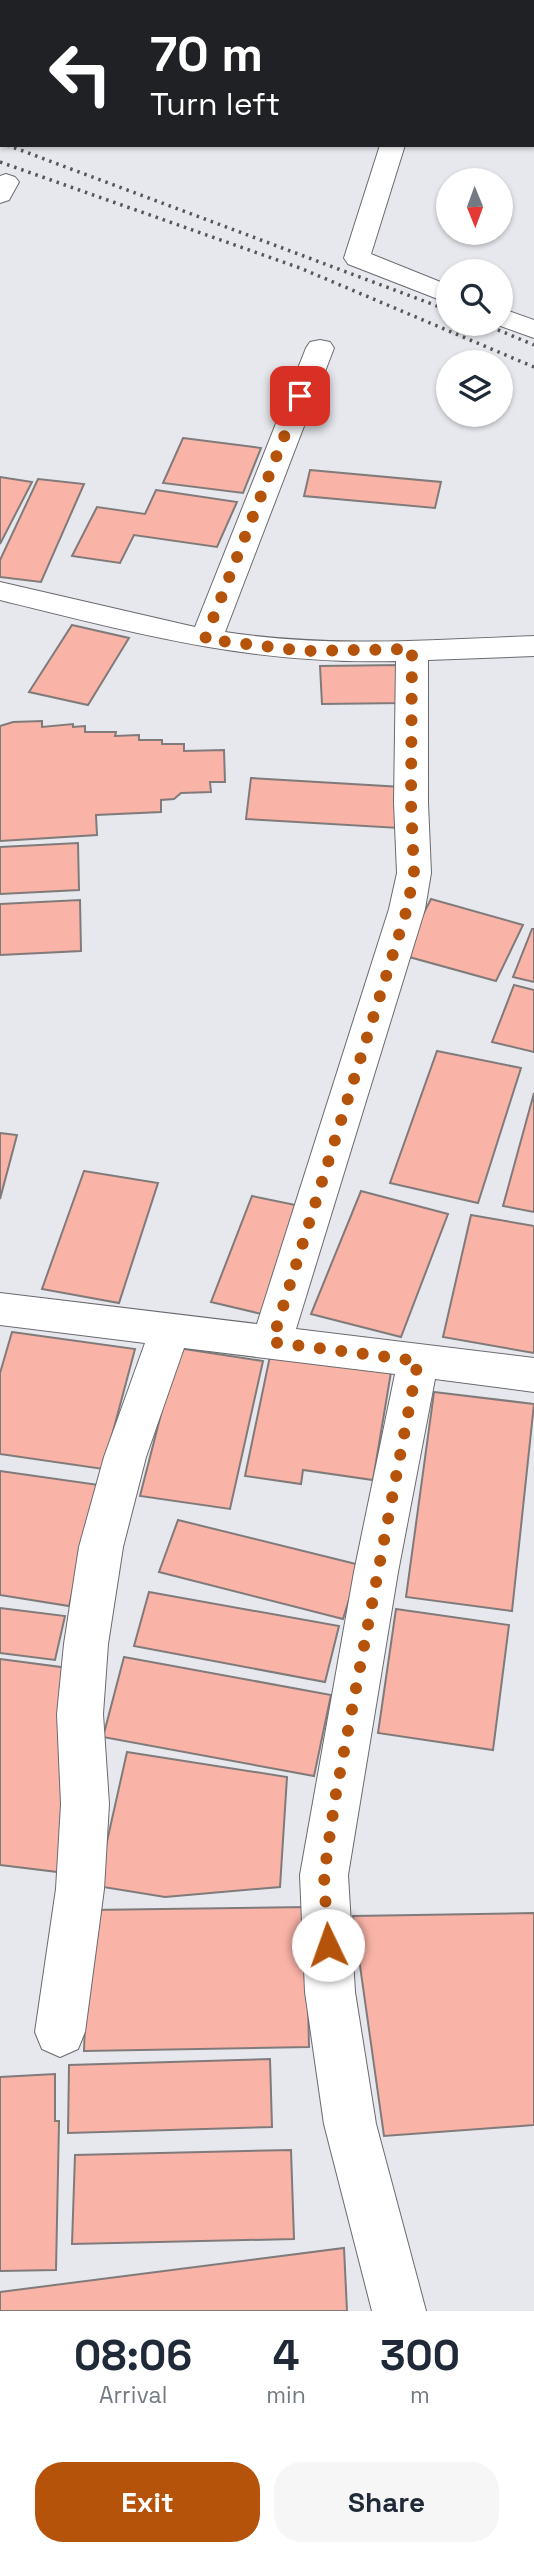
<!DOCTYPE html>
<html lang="en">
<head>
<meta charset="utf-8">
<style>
	:root { --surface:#fff; --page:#f6f6f7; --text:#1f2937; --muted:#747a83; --accent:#b45309 }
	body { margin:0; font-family:"Space Grotesk",sans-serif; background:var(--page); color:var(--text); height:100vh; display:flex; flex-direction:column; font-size:26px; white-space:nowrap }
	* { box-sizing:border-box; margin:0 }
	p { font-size:23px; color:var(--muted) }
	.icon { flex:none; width:38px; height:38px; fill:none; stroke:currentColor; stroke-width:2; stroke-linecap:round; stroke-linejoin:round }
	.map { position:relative; height:2311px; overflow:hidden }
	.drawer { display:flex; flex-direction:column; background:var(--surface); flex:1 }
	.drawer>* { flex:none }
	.hud { position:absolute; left:0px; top:0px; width:536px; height:147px; box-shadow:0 2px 5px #0004; background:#202124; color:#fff; overflow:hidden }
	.needle { width:46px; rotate:179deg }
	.controls { position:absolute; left:436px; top:168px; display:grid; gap:14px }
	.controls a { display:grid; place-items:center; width:77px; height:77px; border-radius:50%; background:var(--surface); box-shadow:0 2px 5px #0004; font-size:35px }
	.pin { position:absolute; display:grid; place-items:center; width:60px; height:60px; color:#fff; margin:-30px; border-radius:14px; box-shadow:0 4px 10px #0006 }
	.me { position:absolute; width:77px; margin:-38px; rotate:357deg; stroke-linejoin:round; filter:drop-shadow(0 0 5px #0008) }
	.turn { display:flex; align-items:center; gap:24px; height:147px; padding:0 35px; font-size:32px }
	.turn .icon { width:91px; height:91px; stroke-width:2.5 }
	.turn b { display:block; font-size:49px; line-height:60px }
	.eta { display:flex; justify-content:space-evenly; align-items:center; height:119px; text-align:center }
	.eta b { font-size:42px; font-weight:600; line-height:49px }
	.button { display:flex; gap:14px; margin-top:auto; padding:14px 35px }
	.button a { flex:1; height:80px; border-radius:28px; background:var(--accent); color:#fff; font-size:28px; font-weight:600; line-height:80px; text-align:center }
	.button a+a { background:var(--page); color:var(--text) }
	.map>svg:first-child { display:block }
	.building { fill:#fab3a7; stroke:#807b7a; stroke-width:2 }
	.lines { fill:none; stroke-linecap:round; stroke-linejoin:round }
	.street-casing { stroke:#6a6b70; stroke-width:2 }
	.street { fill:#fff; fill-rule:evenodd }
	.rail { stroke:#56575a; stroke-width:3.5; stroke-dasharray:2.5 5; stroke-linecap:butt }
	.route { stroke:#b45309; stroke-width:12; stroke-dasharray:0 21.6 }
</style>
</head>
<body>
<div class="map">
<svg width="534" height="2311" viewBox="0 0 534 2311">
	<rect width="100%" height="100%" fill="#e7e8ed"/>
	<path class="building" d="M183 438 261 448 243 493 163 483Z
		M310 470 441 482 435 508 304 496Z
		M0 477 32 482 0 544Z
		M38 479 84 484 41 582 0 577V560Z
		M156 490 237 502 217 547 134 535 120 563 72 556 97 507 145 514Z
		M72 625 129 638 88 705 29 692Z
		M401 665 404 703 322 704 320 666Z
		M42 721V727L73 724V727L85 726V732H116L115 736 139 735V740H162V744H184V751L224 750 225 782H210L211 792 181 793 174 799 161 800V812L96 815 97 835 0 841V726L13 722Z
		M251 778 402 787 399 828 246 819Z
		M78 843 79 890 0 894V847Z
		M431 899 523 925 496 981 402 955Z
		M80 900 81 951 0 955V904Z
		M532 929H534V982L513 977Z
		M514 985 534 990V1052L492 1042Z
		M437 1051 521 1068 478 1203 390 1183Z
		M534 1093V1212L503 1206Z
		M0 1133 17 1135 0 1199Z
		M84 1171 158 1183 119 1303 42 1289Z
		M361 1191 448 1214 401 1337 311 1314Z
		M252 1196 305 1207 266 1315 211 1302Z
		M471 1215 534 1226V1353L443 1337Z
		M12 1332 135 1349 103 1469 0 1454V1373Z
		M178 1348 263 1361 230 1509 140 1496Z
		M270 1356 391 1372 373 1480 303 1470 301 1484 245 1476Z
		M434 1392 534 1404 512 1611 406 1597Z
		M0 1471 99 1485 69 1606 0 1595Z
		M178 1520 360 1565 343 1619 159 1572Z
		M149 1592 339 1626 325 1682 134 1646Z
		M0 1608 65 1616 55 1660 0 1653Z
		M396 1609 509 1625 493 1750 378 1733Z
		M124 1657 331 1695 314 1776 103 1737Z
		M0 1659 68 1668 66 1873 0 1865Z
		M127 1752 287 1777 280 1887 165 1897 97 1886Z
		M306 1907 309 2047 84 2051 89 1910Z
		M534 1913V2125L384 2136 353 1916Z
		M270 2059 272 2127 68 2133 69 2065Z
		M55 2074V2121H59L56 2270 0 2271V2077Z
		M291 2150 294 2239 72 2244 75 2155Z
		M344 2248 347 2311H0V2292Z"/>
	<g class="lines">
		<g class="street-casing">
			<path id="street" d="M88 0H112L87 2Z
				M429 0H458L459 2H431Z
				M380 145H405L371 254 448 285V303L348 264 344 258Z
				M6 174 15 177 19 182 9 200 0 203V176Z
				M500 308 534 320V338L495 324H500Z
				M320 340 330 342 334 348 225 632C328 648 430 640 534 636V656L428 660V803L431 873 425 909 296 1329 534 1358V1392L435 1379 398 1572 348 1875 355 1992 376 2124 426 2311H372L324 2124 305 1992 300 1875 354 1572 395 1374 184 1348 146 1457 123 1547 108 1644 103 1714 109 1804 104 1889 85 2032 78 2049 60 2057 42 2049 35 2032 56 1889 61 1804 57 1714 64 1644 79 1547 104 1457 145 1343 0 1325V1293L257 1324 389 909 397 873 394 803 396 661C253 665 137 634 0 600V582L195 627 306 348 310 342Z"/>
		</g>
		<use href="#street" class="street"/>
		<path class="rail" d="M7 145 448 310
			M0 162 300 268 534 367
			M484 324 534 345"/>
	</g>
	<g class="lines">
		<path class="route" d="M300 396 205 639 304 651 412 649 411 803 414 873 407 909 272 1342 418 1361 335 1799 324 1875 328 1945"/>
	</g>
</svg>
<div class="controls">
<a><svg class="needle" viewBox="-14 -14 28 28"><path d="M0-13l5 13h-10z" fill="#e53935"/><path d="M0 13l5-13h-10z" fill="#747a83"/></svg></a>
<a><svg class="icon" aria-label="search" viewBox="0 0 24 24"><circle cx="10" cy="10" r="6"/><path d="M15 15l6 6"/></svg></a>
<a><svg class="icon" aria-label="layers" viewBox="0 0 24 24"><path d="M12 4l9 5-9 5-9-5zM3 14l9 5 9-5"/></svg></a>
</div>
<div class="pin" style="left:300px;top:396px;background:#d93025"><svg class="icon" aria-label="arrive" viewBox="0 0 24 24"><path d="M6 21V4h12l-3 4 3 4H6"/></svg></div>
<svg class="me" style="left:328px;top:1945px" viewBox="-20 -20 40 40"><circle r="19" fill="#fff"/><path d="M0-13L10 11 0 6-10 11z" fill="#b45309"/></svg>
<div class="hud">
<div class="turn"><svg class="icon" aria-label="left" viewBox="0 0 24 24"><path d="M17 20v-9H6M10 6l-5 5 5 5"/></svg><div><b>70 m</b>Turn left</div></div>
</div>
</div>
<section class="drawer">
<div class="eta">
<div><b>08:06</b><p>Arrival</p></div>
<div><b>4</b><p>min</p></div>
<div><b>300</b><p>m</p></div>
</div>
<div class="button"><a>Exit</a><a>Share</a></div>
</section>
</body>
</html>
